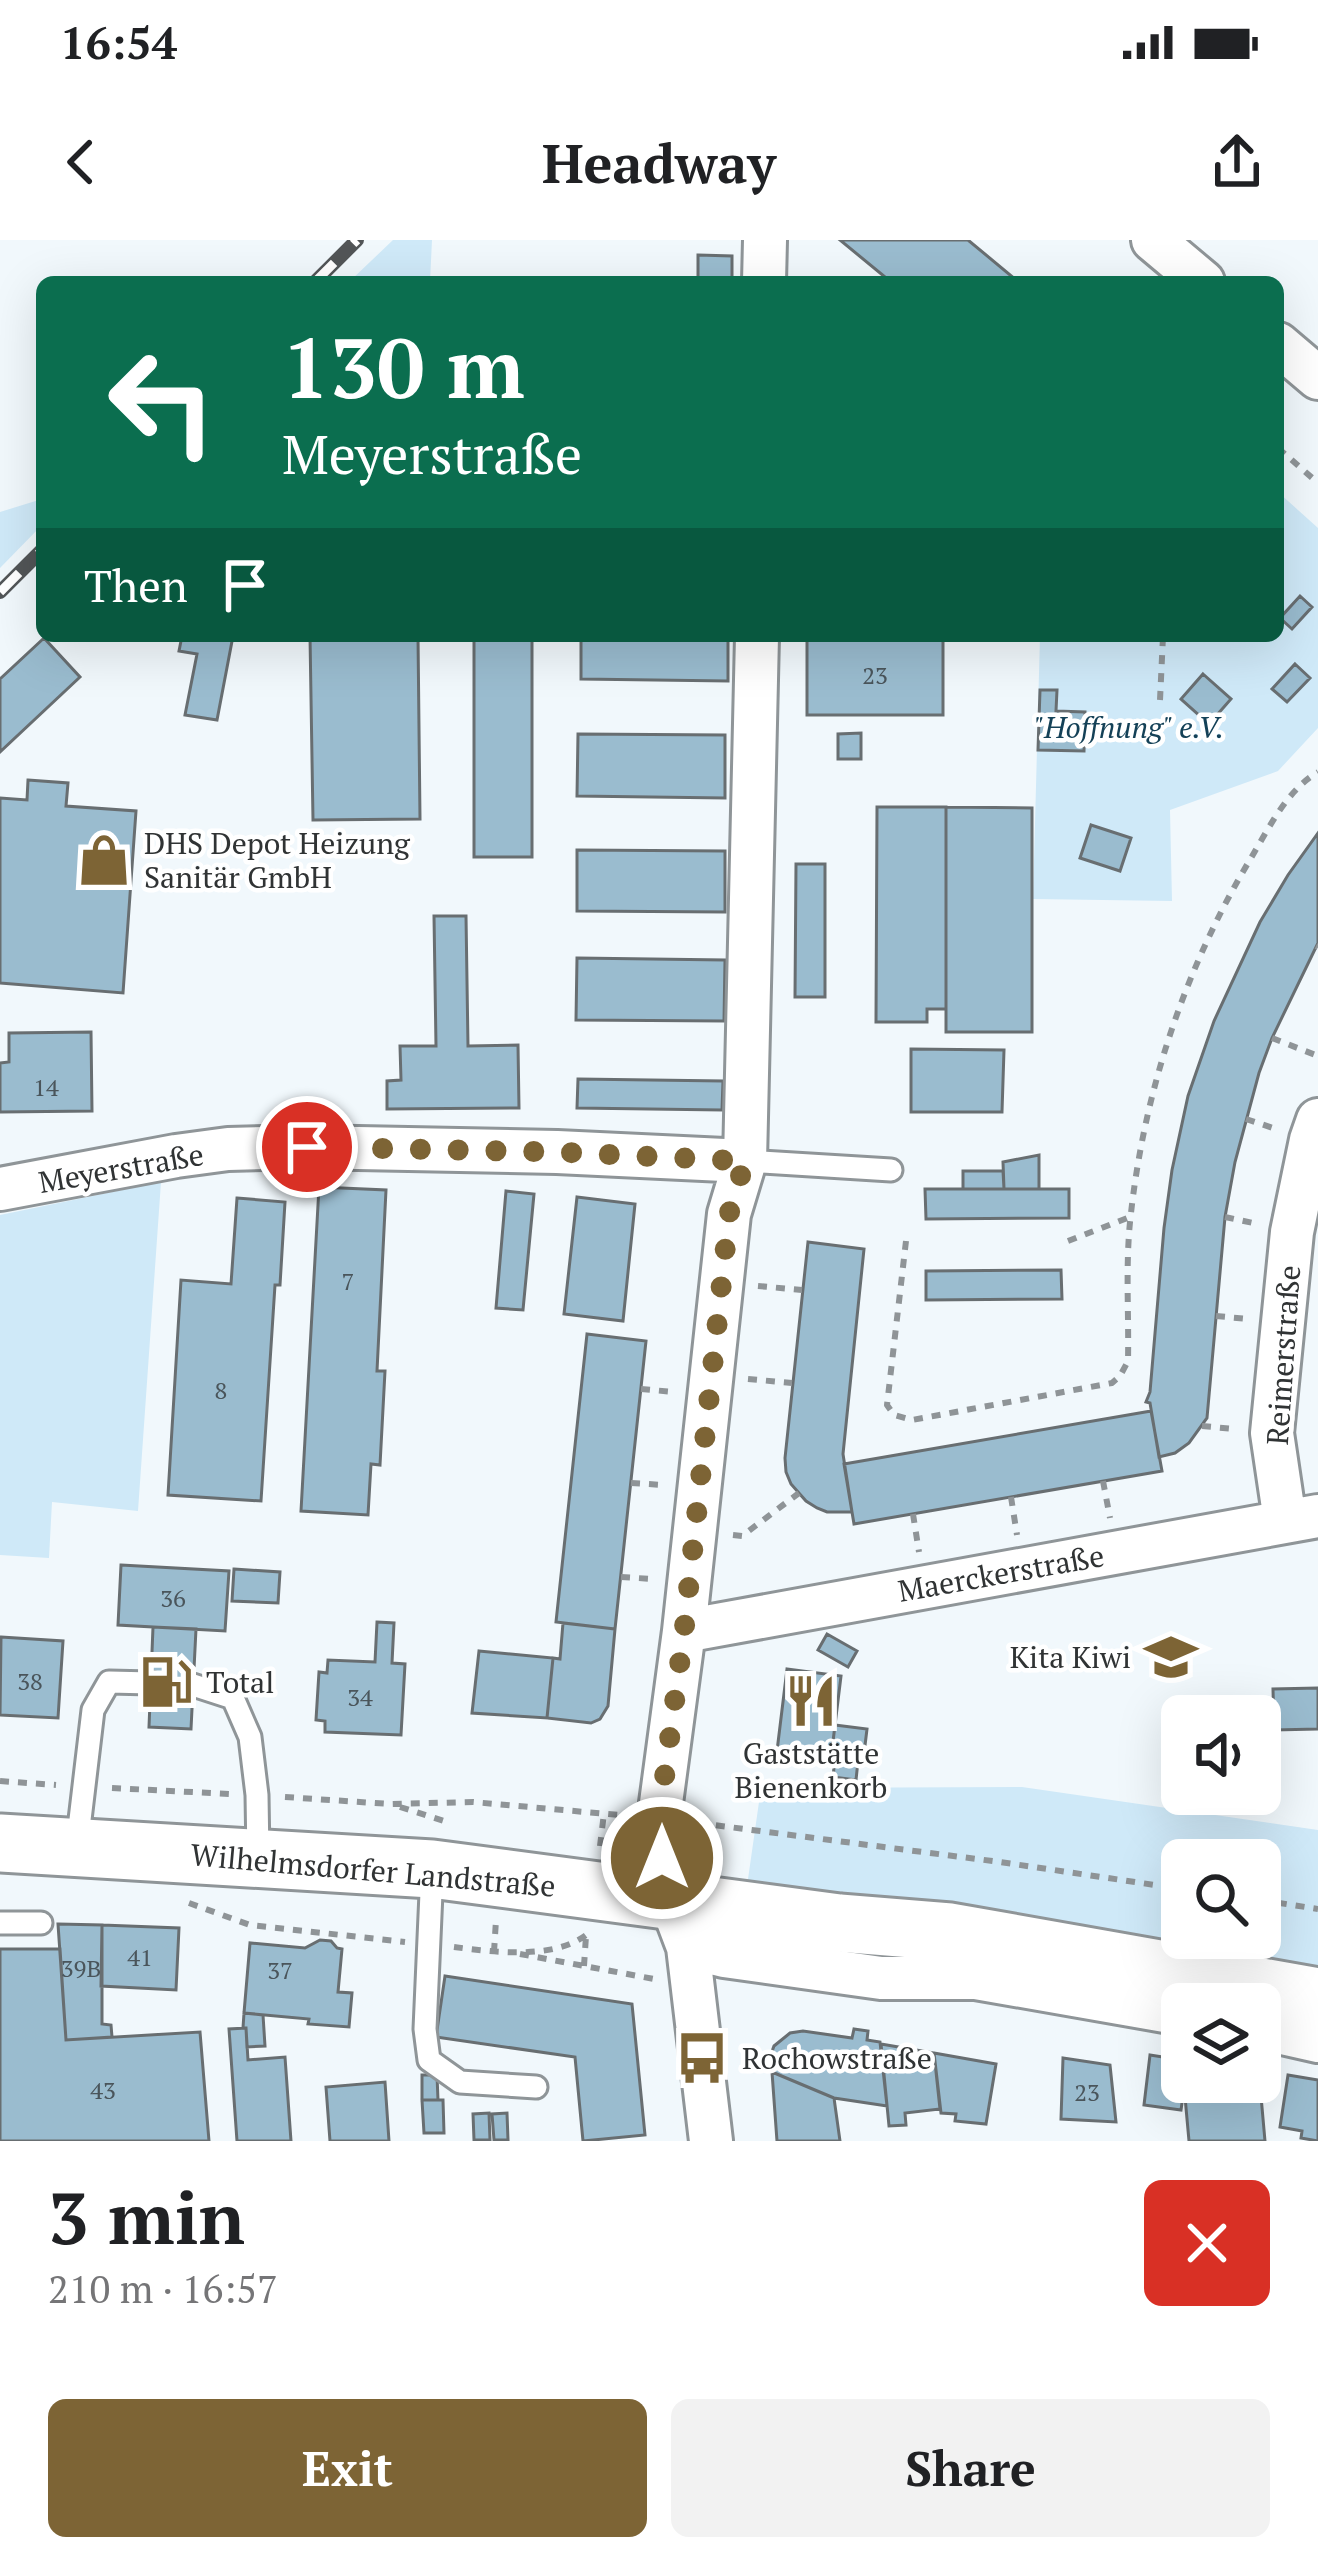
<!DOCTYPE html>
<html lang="en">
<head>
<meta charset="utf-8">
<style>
	:root { --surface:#fff; --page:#f2f2f2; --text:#202124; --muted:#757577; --accent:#7d6435 }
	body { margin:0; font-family:"PT Serif",serif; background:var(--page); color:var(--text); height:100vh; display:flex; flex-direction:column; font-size:45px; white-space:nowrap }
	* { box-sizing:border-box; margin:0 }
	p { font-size:39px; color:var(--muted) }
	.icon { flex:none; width:66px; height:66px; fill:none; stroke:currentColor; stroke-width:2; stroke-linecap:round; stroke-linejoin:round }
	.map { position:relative; height:1901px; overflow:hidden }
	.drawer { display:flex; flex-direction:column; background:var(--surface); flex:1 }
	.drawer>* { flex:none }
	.hud { position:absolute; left:36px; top:36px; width:1248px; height:366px; border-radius:18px; box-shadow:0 12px 48px #0002; background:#0b6e4f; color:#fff; overflow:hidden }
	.buttons { position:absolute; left:1161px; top:1455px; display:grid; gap:24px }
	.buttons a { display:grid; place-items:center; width:120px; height:120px; border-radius:18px; background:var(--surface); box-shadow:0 12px 48px #0002; font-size:60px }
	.pin { position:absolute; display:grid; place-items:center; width:102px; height:102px; color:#fff; margin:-51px; border:6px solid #fff; border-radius:50%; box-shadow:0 3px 12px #0007 }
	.me { position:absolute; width:132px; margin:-66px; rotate:0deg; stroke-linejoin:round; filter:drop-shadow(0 0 9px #0008) }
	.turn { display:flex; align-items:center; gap:42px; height:252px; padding:0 48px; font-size:54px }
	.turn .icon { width:156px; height:156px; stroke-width:2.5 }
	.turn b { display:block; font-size:84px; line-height:102px }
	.then { display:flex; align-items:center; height:114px; padding:0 48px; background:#0003; gap:24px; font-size:45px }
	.round { display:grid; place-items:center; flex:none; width:126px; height:126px; border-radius:18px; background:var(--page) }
	.head { display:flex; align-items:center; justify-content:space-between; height:204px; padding:0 48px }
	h1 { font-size:72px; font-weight:700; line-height:90px }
	.primary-button { display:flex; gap:24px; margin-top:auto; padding:24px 48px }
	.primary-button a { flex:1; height:138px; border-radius:18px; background:var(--accent); color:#fff; font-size:48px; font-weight:700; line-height:138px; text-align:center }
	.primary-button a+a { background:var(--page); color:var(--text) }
	.status { display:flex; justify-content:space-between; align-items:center; height:84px; padding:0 60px; background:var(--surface); direction:ltr }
	.status svg { height:33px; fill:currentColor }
	header { display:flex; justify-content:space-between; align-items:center; height:156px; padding:0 48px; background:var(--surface); font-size:54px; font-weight:700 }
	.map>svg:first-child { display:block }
	.green { fill:#cfe9f8; fill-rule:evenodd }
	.building { fill:#9abccf; stroke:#686e71; stroke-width:3 }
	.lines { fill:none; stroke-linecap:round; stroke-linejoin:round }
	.service-casing { stroke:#8f9598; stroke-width:27 }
	.minor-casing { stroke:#8f9598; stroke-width:48 }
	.secondary-casing { stroke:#8f9598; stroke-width:63 }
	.path { stroke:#8f9497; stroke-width:6; stroke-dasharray:9 9; stroke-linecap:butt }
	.service { stroke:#fff; stroke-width:21 }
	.minor { stroke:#fff; stroke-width:42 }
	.secondary { stroke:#fff; stroke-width:57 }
	.rail-casing { stroke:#525557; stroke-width:14 }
	.rail { stroke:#fff; stroke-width:9; stroke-dasharray:27; stroke-linecap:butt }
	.route { stroke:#7d6435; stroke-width:21; stroke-dasharray:0 37.8 }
	.labels { text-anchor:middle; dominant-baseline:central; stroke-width:9; stroke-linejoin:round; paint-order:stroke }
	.number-label { font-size:24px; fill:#4a555b }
	.park-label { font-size:30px; font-style:italic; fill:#144157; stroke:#fff }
	.poi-label { font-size:30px; fill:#303334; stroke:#fff; text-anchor:start }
	.street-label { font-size:30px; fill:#303334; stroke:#fff }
</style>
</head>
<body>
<div class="status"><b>16:54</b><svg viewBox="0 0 49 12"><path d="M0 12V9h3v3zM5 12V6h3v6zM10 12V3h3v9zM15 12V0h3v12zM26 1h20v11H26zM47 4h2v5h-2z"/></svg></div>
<header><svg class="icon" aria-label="back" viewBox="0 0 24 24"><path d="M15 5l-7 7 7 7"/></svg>Headway<svg class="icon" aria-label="share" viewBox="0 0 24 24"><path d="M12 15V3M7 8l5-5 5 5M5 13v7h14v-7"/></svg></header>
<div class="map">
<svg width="1318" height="1901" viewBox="0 0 1318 1901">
	<rect width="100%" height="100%" fill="#f1f8fc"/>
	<path class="green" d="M393 0H432L430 42H349Z
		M1278 252 1318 288V488L1278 531 1170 570 1172 661 1033 659 1040 396H1278Z
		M42 259V285L0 328V272Z
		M161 942 138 1271 52 1262 49 1318 0 1315V975Z
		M1022 1547 1318 1590V1732L747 1646 761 1548ZM1182 1620H1260V1698H1182Z"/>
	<path class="building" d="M840 0H968L1015 39 1013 42H891Z
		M698 15 732 16V42H698Z
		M1300 356 1312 367 1292 389 1280 378Z
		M182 396H233L217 480 185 475 197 414 179 411Z
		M310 396H418L420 579 313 580Z
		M474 396H532V617H474Z
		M581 396H728V441L581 439Z
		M807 396H943V475H807Z
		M44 398 80 437 0 512V439Z
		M1295 424 1310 438 1287 462 1272 449Z
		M1203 434 1231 459 1209 484 1181 459Z
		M1040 450H1057L1056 471 1085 472 1084 511 1038 510Z
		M861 493V519H838V494Z
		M578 494 725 495V558L577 556Z
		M28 540 68 543 66 566 136 571 123 753 0 743V558L27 560Z
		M877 567H946V769H927V782H876Z
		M946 567 1032 568V792H946Z
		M1091 585 1131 598 1120 631 1080 618Z
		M1318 593V703L1272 798 1259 833 1235 922 1225 977 1207 1178 1189 1203 1175 1213 1159 1217 1150 1163 1146 1162 1150 1152 1164 988 1172 930 1188 856 1214 781 1260 682 1288 635Z
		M577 610 725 611V672L577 671Z
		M796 624H825V757H795Z
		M434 676H466L468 806 518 805 519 868 387 869V841L401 840 400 806H436Z
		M577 718 725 720 724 781 576 780Z
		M91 792 92 871 0 872V823L9 822V793Z
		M911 809 1004 810 1002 872H911Z
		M578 839 723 841 722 870 577 868Z
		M1039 915V949H1004L1003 922Z
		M963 931H1003L1004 949H963Z
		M319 947 386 950 377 1131H385L380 1225 371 1224 368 1275 301 1271Z
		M925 949H1069V978L926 979Z
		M506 951 534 954 523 1070 496 1068Z
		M577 957 635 964 623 1081 564 1074Z
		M237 958 285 962 280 1045H275L261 1261 168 1255 181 1040 231 1044Z
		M808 1002 864 1009 843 1214 852 1272H827L817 1268 806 1261 791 1244 786 1232 785 1218Z
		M1061 1030 1062 1059 926 1060V1031Z
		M587 1094 646 1101 615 1389 556 1382Z
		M1151 1171 1162 1231 854 1284 844 1224Z
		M121 1325 229 1331 225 1391 118 1385Z
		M234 1329 280 1332 278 1363 232 1361Z
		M377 1382 394 1383 392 1423 405 1424 401 1495 325 1492V1481L316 1480 319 1432 327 1433 328 1420 375 1422Z
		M563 1383 615 1389 608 1466 600 1479 591 1483 547 1478 553 1418 560 1419Z
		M153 1387 196 1389 191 1489 149 1487Z
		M827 1394 857 1411 848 1427 818 1410Z
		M1 1397 63 1401 58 1478 0 1475Z
		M479 1411 553 1418 547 1478 472 1473Z
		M787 1429 841 1436 831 1518 777 1511Z
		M1318 1448V1489L1274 1490 1273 1449Z
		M835 1485 867 1489 863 1522 831 1518Z
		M835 1518 858 1521 856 1540 833 1537Z
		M58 1684 102 1685V1784L111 1785 112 1797 66 1800Z
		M102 1685 179 1688 176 1750 101 1746Z
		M320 1700 331 1701 337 1708 342 1709 338 1752 352 1753 349 1787 308 1784 309 1779 244 1773 250 1703 305 1708Z
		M0 1709H60L66 1800 200 1792 209 1901H0Z
		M445 1736 632 1764 645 1895 583 1901 575 1817 436 1797Z
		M244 1773 263 1775 265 1806 247 1807 246 1788H243Z
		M246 1788 248 1820 285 1817 291 1901H237L229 1789Z
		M854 1789 868 1791 867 1800 880 1802 887 1866 834 1858 772 1832 770 1817 774 1806 790 1793 803 1791 852 1798Z
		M881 1804 934 1813 940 1869 905 1873 906 1885 889 1886Z
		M934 1813 996 1824 986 1884 955 1881 956 1874 941 1873Z
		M1150 1815 1182 1820V1842H1185L1181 1870 1144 1865Z
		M1063 1818 1110 1825 1116 1882 1061 1879Z
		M772 1832 834 1858 840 1901H777Z
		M422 1835H437L438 1860H422Z
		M1288 1835 1318 1840V1901L1301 1898 1302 1891 1280 1887Z
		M385 1842 389 1901H330L326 1847Z
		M1184 1846 1261 1856 1265 1901H1189Z
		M422 1860H443L444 1893H424Z
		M489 1873 490 1900H474L473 1874Z
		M507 1873 508 1900H494L492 1874Z"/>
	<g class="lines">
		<g class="service-casing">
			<path id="service" d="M745 921 891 930
				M193 1445 233 1458 250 1497 257 1555 258 1617
				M77 1605 93 1470 109 1442 151 1443
				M432 1630 425 1789 429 1820 460 1842 536 1847
				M0 1683H41"/>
		</g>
		<g class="minor-casing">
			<path id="minor" d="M1153 0 1203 42
				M764 42 765 0
				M1278 104 1318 138
				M0 949 176 916 228 909 307 907 557 912 745 921
				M1285 1281 1272 1193 1292 992 1311 900 1318 880
				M684 1391 1318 1276
				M688 1707 724 1716 881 1738H976L1182 1774
				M1260 1788 1318 1801
				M711 1901 688 1707 671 1662 662 1619 659 1578 684 1391 729 974 745 921 757 396"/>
		</g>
		<g class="secondary-casing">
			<path id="secondary" d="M0 1603 432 1629 839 1683 950 1692 1318 1757"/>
		</g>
		<path class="path" d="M1278 208 1318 243
			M1160 460 1163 396
			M1316 706 1318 707
			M1272 798 1318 816
			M1246 879 1273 888
			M1225 977 1253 983
			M906 1001 887 1165 894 1175 912 1180 1112 1143 1120 1136 1128 1121C1129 1072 1125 1022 1131 973 1145 848 1186 726 1251 618 1269 588 1287 550 1318 532
			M1068 1001 1130 977
			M758 1046 802 1050
			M1216 1076 1248 1079
			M748 1139 792 1143
			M641 1149 674 1152
			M1202 1186 1234 1189
			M1103 1241 1110 1278
			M631 1243 664 1245
			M1011 1257 1017 1295
			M913 1274 919 1312
			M733 1295 742 1296 799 1253
			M621 1337 653 1339
			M0 1541 56 1545
			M112 1548 230 1554
			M285 1557 390 1564 473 1562 619 1575
			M400 1567 444 1581
			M698 1583 1000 1622 1182 1649
			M600 1606 604 1573
			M1260 1660 1318 1669
			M189 1663 250 1685 405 1702
			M454 1707C492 1712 553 1720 586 1695
			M494 1712 496 1680
			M520 1714 654 1739
			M584 1726 586 1696"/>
		<use href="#service" class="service"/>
		<use href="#minor" class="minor"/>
		<use href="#secondary" class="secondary"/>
		<g class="rail-casing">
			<path id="rail" d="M315 42 357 0
				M0 352 42 310"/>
		</g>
		<use href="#rail" class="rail"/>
	</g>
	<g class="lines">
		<path class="route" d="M307 907 557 912 745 921 729 974 684 1391 659 1578 662 1618"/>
	</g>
	<defs>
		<g id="shop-bare" transform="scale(4.14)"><path d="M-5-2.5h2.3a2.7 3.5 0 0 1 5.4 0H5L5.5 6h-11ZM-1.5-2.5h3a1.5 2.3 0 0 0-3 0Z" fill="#7d6435" stroke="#fff" stroke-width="2.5" paint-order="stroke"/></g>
		<g id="school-bare" transform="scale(4.14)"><path d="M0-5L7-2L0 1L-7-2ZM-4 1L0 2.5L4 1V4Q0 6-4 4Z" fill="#7d6435" stroke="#fff" stroke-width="2.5" paint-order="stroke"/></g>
		<g id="fuel-bare" transform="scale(4.14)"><path d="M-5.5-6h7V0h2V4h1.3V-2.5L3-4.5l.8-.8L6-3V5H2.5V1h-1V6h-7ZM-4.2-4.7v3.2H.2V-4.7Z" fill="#7d6435" stroke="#fff" stroke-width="2.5" paint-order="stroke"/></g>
		<g id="restaurant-bare" transform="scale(4.14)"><path d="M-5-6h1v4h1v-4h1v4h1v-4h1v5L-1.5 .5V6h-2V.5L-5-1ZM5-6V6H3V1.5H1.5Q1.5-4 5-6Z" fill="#7d6435" stroke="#fff" stroke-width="2.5" paint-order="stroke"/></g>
		<g id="bus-bare" transform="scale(4.14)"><path d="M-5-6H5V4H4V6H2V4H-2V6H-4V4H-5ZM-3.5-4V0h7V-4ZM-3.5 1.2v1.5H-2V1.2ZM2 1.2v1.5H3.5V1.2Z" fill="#7d6435" stroke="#fff" stroke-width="2.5" paint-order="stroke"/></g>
	</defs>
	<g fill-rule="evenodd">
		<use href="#shop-bare" x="104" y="620"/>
		<use href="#school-bare" x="1171" y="1417"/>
		<use href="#fuel-bare" x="166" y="1442"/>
		<use href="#restaurant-bare" x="811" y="1461"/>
		<use href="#bus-bare" x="702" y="1818"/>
	</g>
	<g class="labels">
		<g class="number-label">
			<text x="875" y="435">23</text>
			<text x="46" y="847">14</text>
			<text x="348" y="1041">7</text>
			<text x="221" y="1150">8</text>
			<text x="173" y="1358">36</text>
			<text x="30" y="1441">38</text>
			<text x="360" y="1457">34</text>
			<text x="140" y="1717">41</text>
			<text x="81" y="1728">39B</text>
			<text x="280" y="1730">37</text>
			<text x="103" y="1850">43</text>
			<text x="1087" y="1852">23</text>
		</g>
		<g class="park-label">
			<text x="1129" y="487">"Hoffnung" e.V.</text>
		</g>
		<g class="poi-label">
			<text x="144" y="603">DHS Depot Heizung<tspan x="144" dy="34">Sanitär GmbH</tspan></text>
			<text x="1131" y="1417" text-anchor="end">Kita Kiwi</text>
			<text x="206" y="1442">Total</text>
			<text x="811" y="1513" text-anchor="middle">Gaststätte<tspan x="811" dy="34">Bienenkorb</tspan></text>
			<text x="742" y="1818">Rochowstraße</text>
		</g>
		<g class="street-label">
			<text transform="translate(121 928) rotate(-10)">Meyerstraße</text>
			<text transform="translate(1283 1115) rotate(-86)">Reimerstraße</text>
			<text transform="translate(1001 1333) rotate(-10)">Maerckerstraße</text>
			<text transform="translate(373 1630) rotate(5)">Wilhelmsdorfer Landstraße</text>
		</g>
	</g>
</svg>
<div class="buttons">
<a><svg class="icon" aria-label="sound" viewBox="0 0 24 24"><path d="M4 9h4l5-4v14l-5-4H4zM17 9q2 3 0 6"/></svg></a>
<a><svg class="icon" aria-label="search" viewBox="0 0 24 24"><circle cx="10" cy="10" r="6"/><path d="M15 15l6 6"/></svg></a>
<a><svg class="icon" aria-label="layers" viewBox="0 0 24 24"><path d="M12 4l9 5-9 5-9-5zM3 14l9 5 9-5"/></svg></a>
</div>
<div class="pin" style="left:307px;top:907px;background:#d93025"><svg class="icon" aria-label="arrive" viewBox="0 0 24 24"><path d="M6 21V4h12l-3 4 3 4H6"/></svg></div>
<svg class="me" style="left:662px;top:1618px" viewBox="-20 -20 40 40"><circle r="17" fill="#7d6435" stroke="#fff" stroke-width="3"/><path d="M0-11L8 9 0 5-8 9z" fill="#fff"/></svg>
<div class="hud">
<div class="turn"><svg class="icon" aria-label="left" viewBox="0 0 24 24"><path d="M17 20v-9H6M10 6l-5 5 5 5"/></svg><div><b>130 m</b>Meyerstraße</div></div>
<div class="then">Then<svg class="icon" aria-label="arrive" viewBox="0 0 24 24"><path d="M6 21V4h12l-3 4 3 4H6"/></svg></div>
</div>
</div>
<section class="drawer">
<div class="head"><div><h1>3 min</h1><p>210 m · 16:57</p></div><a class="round" style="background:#d93025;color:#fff"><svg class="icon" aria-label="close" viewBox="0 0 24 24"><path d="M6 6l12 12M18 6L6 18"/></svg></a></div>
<div class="primary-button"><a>Exit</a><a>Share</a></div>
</section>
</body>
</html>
